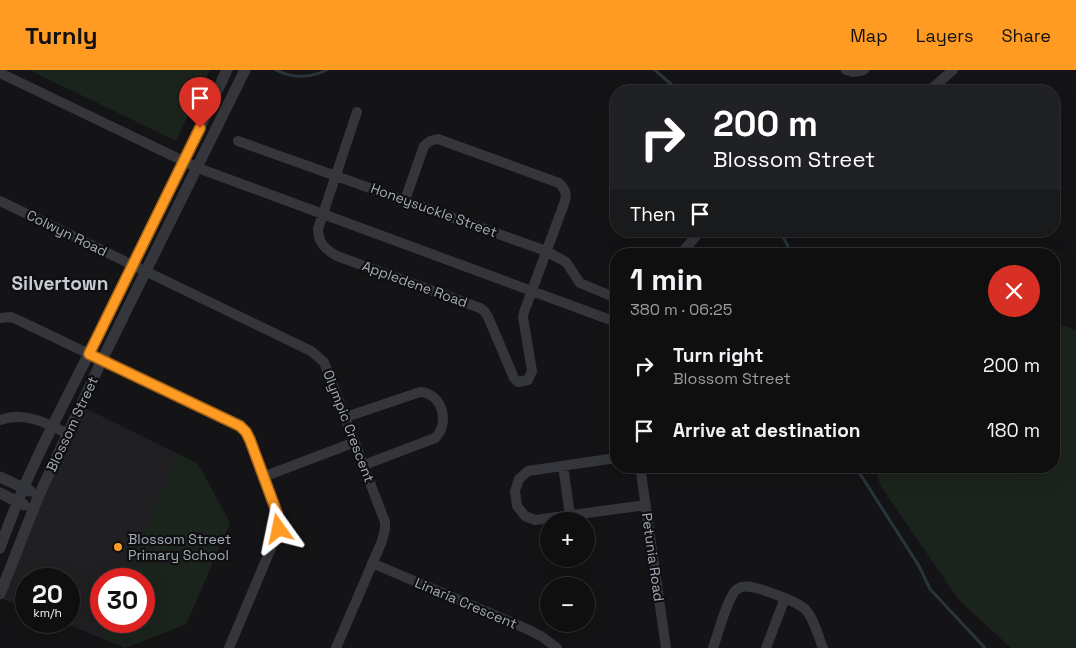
<!DOCTYPE html>
<html lang="en">
<head>
<meta charset="utf-8">
<style>
	:root { --surface:#0f0f10; --page:#1d1d1e; --text:#f1f3f6; --muted:#9b9c9f; --line:#2f2f30; --accent:#ff9a22 }
	body { margin:0; font-family:"Space Grotesk",sans-serif; background:var(--page); color:var(--text); height:100vh; display:flex; flex-direction:column; font-size:19px; white-space:nowrap }
	* { box-sizing:border-box; margin:0 }
	p { font-size:16px; color:var(--muted) }
	.icon { flex:none; width:28px; height:28px; fill:none; stroke:currentColor; stroke-width:2; stroke-linecap:round; stroke-linejoin:round }
	.map { position:relative; flex:1; overflow:hidden }
	.panel { position:absolute; left:610px; top:178px; width:450px; height:225px; display:flex; flex-direction:column; background:var(--surface); border-radius:20px; box-shadow:0 5px 20px #0002,0 0 0 1px var(--line) }
	.panel>* { flex:none }
	.guide { position:absolute; left:610px; top:15px; width:450px; height:152px; border-radius:20px; box-shadow:0 5px 20px #0002,0 0 0 1px var(--line); background:#202124; color:#fff; overflow:hidden }
	.tools { position:absolute; left:540px; top:442px; display:grid; gap:10px }
	.tools a { display:grid; place-items:center; width:55px; height:55px; border-radius:50%; background:var(--surface); box-shadow:0 5px 20px #0002,0 0 0 1px var(--line); font-size:25px }
	.speed { position:absolute; left:15px; top:498px; display:flex; gap:10px; font-size:25px; font-weight:700; text-align:center }
	.speed>* { display:grid; place-content:center; width:65px; height:65px; border-radius:50%; background:var(--surface); box-shadow:0 5px 20px #0002,0 0 0 1px var(--line); line-height:1 }
	.speed small { font-size:12px; font-weight:400 }
	.speed .limit { border:8px solid #d22; background:#fff; color:#111 }
	.pin { position:absolute; display:grid; place-items:center; width:42px; height:42px; color:#fff; margin:-51px -21px; border-radius:50% 50% 50% 0; rotate:-45deg; box-shadow:0 0 5px #0007 }
	.pin .icon { rotate:45deg }
	.me { position:absolute; width:55px; margin:-28px; rotate:348deg; stroke-linejoin:round; filter:drop-shadow(0 0 4px #0008) }
	.turn { display:flex; align-items:center; gap:18px; height:105px; padding:0 20px; font-size:22px }
	.turn .icon { width:65px; height:65px; stroke-width:2.5 }
	.turn b { display:block; font-size:35px; line-height:42px }
	.then { display:flex; align-items:center; height:48px; padding:0 20px; background:#0003; gap:10px; font-size:19px }
	.round { display:grid; place-items:center; flex:none; width:52px; height:52px; border-radius:26px; background:var(--page) }
	.headline { display:flex; align-items:center; justify-content:space-between; height:85px; padding:0 20px }
	h1 { font-size:30px; font-weight:700; line-height:38px }
	ul { padding:0; list-style:none }
	li { display:flex; align-items:center; gap:15px; height:65px; padding:0 20px }
	li div { flex:1 }
	li b { display:block; font-size:19px }
	li em { font-style:normal }
	header { display:flex; align-items:center; gap:30px; box-sizing:border-box; height:70px; padding:0 25px; background:var(--accent); color:#111 }
	header strong { font-size:24px }
	nav { display:flex; gap:28px; margin-inline-start:auto; font-size:18px }
	.map>svg:first-child { display:block }
	.built { fill:#202023; fill-rule:evenodd }
	.green { fill:#1b241c }
	.lines { fill:none; stroke-linecap:round; stroke-linejoin:round }
	.stream { stroke:#29353b; stroke-width:3 }
	.minor { stroke:#34363b; stroke-width:10 }
	.tertiary { stroke:#34363b; stroke-width:11 }
	.route-casing { stroke:#a66416; stroke-width:12 }
	.route { stroke:#ff9a22; stroke-width:9 }
	.poi-dot { fill:#ff9a22; stroke:#0f0f11; stroke-width:2 }
	.labels { text-anchor:middle; dominant-baseline:central; stroke-width:4.5; stroke-linejoin:round; paint-order:stroke }
	.street-label { font-size:14px; fill:#a4acb8; stroke:#0f0f11 }
	.poi-label { font-size:14px; fill:#a4acb8; stroke:#0f0f11; text-anchor:start }
	.district-label { font-size:19px; font-weight:bold; fill:#c5cbd3; stroke:#0f0f11 }
</style>
</head>
<body>
<header>
<strong>Turnly</strong>
<nav><a>Map</a><a>Layers</a><a>Share</a></nav>
</header>
<div class="map">
<svg width="1076" height="578" viewBox="0 0 1076 578">
	<rect width="100%" height="100%" fill="#141416"/>
	<path class="built" d="M81 336 198 394 230 453 186 554 125 578 60 551H69V509H26V538L0 528ZM101 509H144V551H101Z"/>
	<path class="green" d="M29 0H210L176 71Z
		M1054 252 1076 260V578H1011L959 530 880 415 876 399 882 396H1054Z
		M178 384 198 394 230 453 186 554 125 578 100 566 107 551H144V509H125Z"/>
	<g class="lines">
		<path class="stream" d="M276 0C293 9 310 8 327 0
			M655 0 679 21
			M780 161 792 184
			M855 396 919 496 930 519 985 578"/>
		<path class="minor" d="M846 0 853 2 864 0
			M0 3 198 98 616 252
			M929 21 953 0
			M357 42 318 159C318 173 326 180 337 186L480 238 485 242 488 247 514 308 518 312 528 310 532 301 523 247 524 242 565 131C567 123 565 119 559 113L438 69 430 71 424 76 405 130
			M238 71 546 181 566 192 580 213 616 228
			M0 131 311 281 324 292 385 452V459L382 471 336 578
			M681 184 700 161
			M0 248 11 247 18 250 240 356 246 362 277 443 279 452V459L229 578
			M346 347 420 322C443 323 450 354 435 368L364 395
			M0 350C24 341 47 353 68 364
			M616 388 528 401 519 409 515 421 517 436 525 446 535 450 646 435
			M563 396 570 445
			M640 396 666 578
			M263 407 355 372
			M372 493 527 559 541 566 557 578
			M713 578C718 564 727 529 736 520 740 517 746 516 751 517 763 519 796 531 805 539 814 548 818 566 823 578
			M766 578 785 528"/>
		<path class="tertiary" d="M0 407 30 421
			M0 423 24 435
			M0 478C28 398 69 324 107 248 148 166 188 83 227 0
			M0 524 39 425 102 290 245 0"/>
	</g>
	<g class="lines">
		<g class="route-casing">
			<path id="route" d="M200 58 89 284 240 356 246 362 250 370 277 443 279 452V459"/>
		</g>
		<use href="#route" class="route"/>
	</g>
	<circle class="poi-dot" cx="118" cy="477" r="5"/>
	<g class="labels">
		<g class="street-label">
			<text transform="translate(434 140) rotate(20)">Honeysuckle Street</text>
			<text transform="translate(67 163) rotate(26)">Colwyn Road</text>
			<text transform="translate(415 214) rotate(20)">Appledene Road</text>
			<text transform="translate(72 354) rotate(-65)">Blossom Street</text>
			<text transform="translate(349 356) rotate(69)">Olympic Crescent</text>
			<text transform="translate(653 487) rotate(82)">Petunia Road</text>
			<text transform="translate(466 533) rotate(23)">Linaria Crescent</text>
		</g>
		<g class="poi-label">
			<text x="128" y="469">Blossom Street<tspan x="128" dy="16">Primary School</tspan></text>
		</g>
		<g class="district-label">
			<text x="60" y="213">Silvertown</text>
		</g>
	</g>
</svg>
<div class="tools">
<a>+</a>
<a>−</a>
</div>
<div class="speed"><div>20<small>km/h</small></div><div class="limit">30</div></div>
<div class="pin" style="left:200px;top:58px;background:#d93025"><svg class="icon" aria-label="arrive" viewBox="0 0 24 24"><path d="M6 21V4h12l-3 4 3 4H6"/></svg></div>
<svg class="me" style="left:279px;top:459px" viewBox="-20 -20 40 40"><path d="M0-17L14 15 0 8-14 15z" fill="#ff9a22" stroke="#fff" stroke-width="4"/></svg>
<div class="guide">
<div class="turn"><svg class="icon" aria-label="right" viewBox="0 0 24 24"><path d="M7 20v-9h11M14 6l5 5-5 5"/></svg><div><b>200 m</b>Blossom Street</div></div>
<div class="then">Then<svg class="icon" aria-label="arrive" viewBox="0 0 24 24"><path d="M6 21V4h12l-3 4 3 4H6"/></svg></div>
</div>
<section class="panel">
<div class="headline"><div><h1>1 min</h1><p>380 m · 06:25</p></div><a class="round" style="background:#d93025;color:#fff"><svg class="icon" aria-label="close" viewBox="0 0 24 24"><path d="M6 6l12 12M18 6L6 18"/></svg></a></div>
<ul>
<li><svg class="icon" aria-label="right" viewBox="0 0 24 24"><path d="M7 20v-9h11M14 6l5 5-5 5"/></svg><div><b>Turn right</b><p>Blossom Street</p></div><em>200 m</em></li>
<li><svg class="icon" aria-label="arrive" viewBox="0 0 24 24"><path d="M6 21V4h12l-3 4 3 4H6"/></svg><div><b>Arrive at destination</b></div><em>180 m</em></li>
</ul>
</section>
</div>
</body>
</html>
